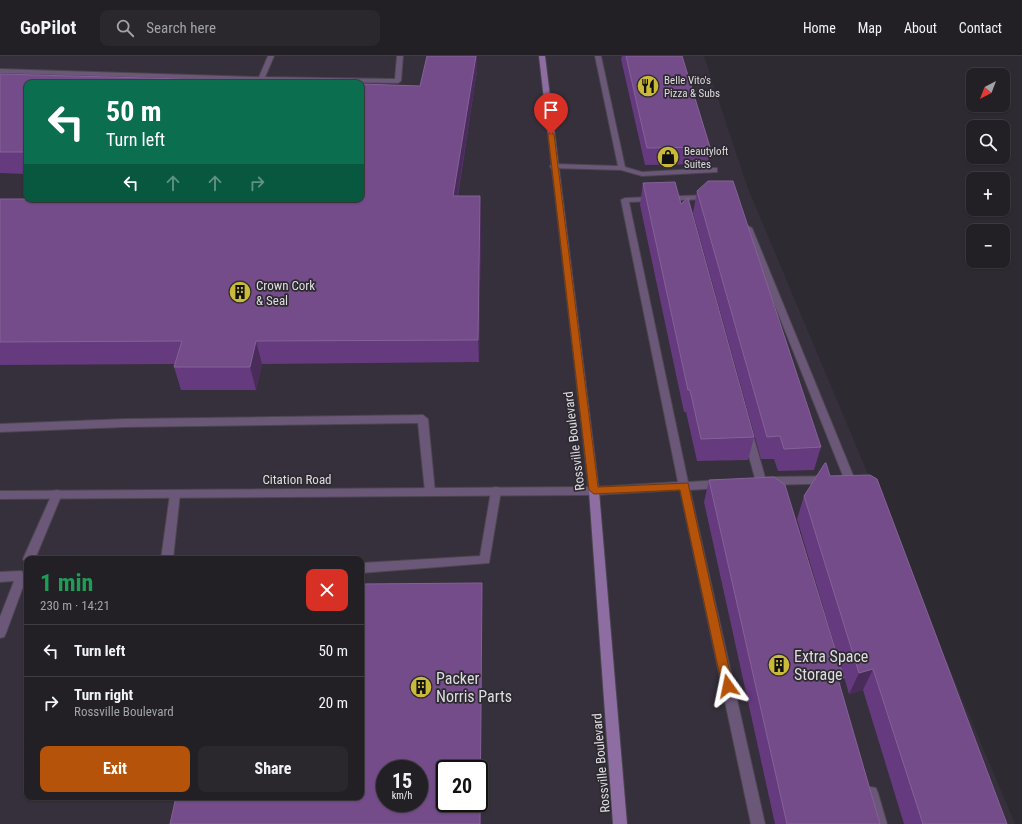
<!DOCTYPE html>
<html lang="en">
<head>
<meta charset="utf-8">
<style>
	:root { --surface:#222025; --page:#2a282d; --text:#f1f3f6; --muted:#a2a3a7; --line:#3f3e42; --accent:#b45309 }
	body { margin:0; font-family:"Roboto Condensed",sans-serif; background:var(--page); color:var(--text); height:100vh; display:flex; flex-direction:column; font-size:15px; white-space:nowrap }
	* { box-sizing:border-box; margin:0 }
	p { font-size:13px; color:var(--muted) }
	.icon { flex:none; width:22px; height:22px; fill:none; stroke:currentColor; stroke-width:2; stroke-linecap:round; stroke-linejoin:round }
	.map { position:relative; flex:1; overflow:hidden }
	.side { position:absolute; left:24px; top:500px; width:340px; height:244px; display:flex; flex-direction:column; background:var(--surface); border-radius:8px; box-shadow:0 1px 3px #0004,0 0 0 1px var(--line) }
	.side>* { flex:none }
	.guide { position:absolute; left:24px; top:24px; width:340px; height:122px; border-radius:8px; box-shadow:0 1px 3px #0004,0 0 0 1px var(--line); background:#0b6e4f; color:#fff; overflow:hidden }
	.needle { width:26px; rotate:222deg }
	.fabs { position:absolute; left:966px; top:12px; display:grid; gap:8px }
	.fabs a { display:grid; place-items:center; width:44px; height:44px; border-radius:8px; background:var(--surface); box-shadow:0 1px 3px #0004,0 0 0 1px var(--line); font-size:20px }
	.speed { position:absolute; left:376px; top:704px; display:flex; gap:8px; font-size:20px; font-weight:700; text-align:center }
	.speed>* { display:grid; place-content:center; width:52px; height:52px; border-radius:50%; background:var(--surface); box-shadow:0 1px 3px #0004,0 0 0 1px var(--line); line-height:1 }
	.speed small { font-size:10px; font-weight:400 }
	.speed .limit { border:2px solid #111; border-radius:6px; background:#fff; color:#111 }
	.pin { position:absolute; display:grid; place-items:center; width:34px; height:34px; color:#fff; margin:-41px -17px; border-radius:50% 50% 50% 0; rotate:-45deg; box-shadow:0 0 4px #0007 }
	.pin .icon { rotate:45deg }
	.me { position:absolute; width:44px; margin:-22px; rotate:348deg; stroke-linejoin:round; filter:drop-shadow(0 0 3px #0008) }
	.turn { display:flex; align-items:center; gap:14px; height:84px; padding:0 16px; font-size:18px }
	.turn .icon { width:52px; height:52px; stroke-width:2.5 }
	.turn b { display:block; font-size:28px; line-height:34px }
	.lanes { display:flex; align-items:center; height:38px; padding:0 16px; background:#0003; justify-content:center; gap:20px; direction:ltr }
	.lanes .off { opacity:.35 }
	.round { display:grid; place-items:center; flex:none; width:42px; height:42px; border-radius:8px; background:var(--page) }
	.headline { display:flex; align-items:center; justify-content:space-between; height:68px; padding:0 16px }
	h1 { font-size:24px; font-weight:700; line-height:30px; color:#1e9e55 }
	.primary-button { display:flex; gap:8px; margin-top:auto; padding:8px 16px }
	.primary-button a { flex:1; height:46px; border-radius:8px; background:var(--accent); color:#fff; font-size:16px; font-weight:700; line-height:46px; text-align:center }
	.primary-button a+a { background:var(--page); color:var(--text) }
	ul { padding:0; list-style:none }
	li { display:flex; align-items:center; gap:12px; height:52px; padding:0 16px; border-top:1px solid var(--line) }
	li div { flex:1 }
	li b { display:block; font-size:15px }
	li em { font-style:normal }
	header { display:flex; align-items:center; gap:24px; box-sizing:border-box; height:56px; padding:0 20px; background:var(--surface); border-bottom:1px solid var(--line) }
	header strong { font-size:19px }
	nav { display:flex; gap:22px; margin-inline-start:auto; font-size:14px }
	.search { width:280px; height:36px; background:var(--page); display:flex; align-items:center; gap:10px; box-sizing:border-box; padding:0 14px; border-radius:8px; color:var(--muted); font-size:15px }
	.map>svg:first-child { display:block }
	.built { fill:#362f3c; fill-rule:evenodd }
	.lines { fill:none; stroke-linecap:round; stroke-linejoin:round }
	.lane-casing { stroke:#4a464d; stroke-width:2 }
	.street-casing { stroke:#4a464d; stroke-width:2 }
	.secondary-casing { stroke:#4a464d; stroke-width:2 }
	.lane { fill:#6b5778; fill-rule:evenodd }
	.street { fill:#6b5778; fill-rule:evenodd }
	.secondary { fill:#8e6ea2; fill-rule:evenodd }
	.wall { fill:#663a7e }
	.shaded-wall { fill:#4a2c5b }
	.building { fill:#734c89; stroke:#846297; fill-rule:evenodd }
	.route { fill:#b45309; stroke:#753606 }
	.labels { text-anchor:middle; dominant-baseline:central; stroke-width:3.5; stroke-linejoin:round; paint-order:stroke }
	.far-poi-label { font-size:11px; fill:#dfdce1; stroke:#2e2a31; text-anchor:start }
	.poi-label { font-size:13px; fill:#dfdce1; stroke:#2e2a31; text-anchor:start }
	.street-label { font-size:13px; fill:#dfdce1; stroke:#2e2a31 }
	.near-poi-label { font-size:16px; fill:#dfdce1; stroke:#2e2a31; text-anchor:start }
</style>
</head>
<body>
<header>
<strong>GoPilot</strong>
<div class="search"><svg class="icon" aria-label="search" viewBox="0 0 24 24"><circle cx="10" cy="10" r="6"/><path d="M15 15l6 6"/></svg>Search here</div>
<nav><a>Home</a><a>Map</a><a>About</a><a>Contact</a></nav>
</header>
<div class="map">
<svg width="1022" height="768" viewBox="0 0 1022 768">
	<rect width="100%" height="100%" fill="#2e2a31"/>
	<path class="built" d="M0 0H704L747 130 1015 768H0ZM27 27H361V143H27ZM27 503H361V741H27ZM385 713H419V747H385ZM445 713H479V747H445Z"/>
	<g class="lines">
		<g class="lane-casing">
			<path id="lane" d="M268 0H274L265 21 395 23 397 0H403L401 25 398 27 261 25 0 17V13L259 21Z
				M595 0H601L625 111 642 116 714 112H717V116L642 120 621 114 551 112 550 110 554 108 618 110Z
				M708 139 712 141 711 143 629 146 688 426 720 424 724 425 725 428 724 431 720 432 690 434 765 768H751L680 434 594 439 590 438 589 435 590 432 594 431 678 426 621 144 625 142Z
				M745 170H748L752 172 855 424 854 427 765 429 761 430 757 429 756 426 743 379 744 376H752L753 379 765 421 843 420 744 172Z
				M423 359 428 363 435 436 434 439H426L425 436 418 367 125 371 0 376V368L125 363Z
				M496 431 500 432 501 435 489 507 361 517V507L480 500 491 435 492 432Z
				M57 434 61 435 62 438 35 503H27V507L25 506 23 503 52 438 53 435Z
				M175 434 179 435 180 438 173 503H161L170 438 171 435Z
				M21 515 25 517 27 520 6 577 4 581 0 582V561L14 525 0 526V516Z
				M871 731 876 732 878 737 887 768H873L864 737 866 732Z"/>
		</g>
		<g class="street-casing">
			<path id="street" d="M594 431 598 432 599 435 598 438 594 439 0 443V435Z"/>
		</g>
		<g class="secondary-casing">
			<path id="secondary" d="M539 0H545L599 435 627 768H613L589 435Z"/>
		</g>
		<use href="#lane" class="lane"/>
		<use href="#street" class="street"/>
		<use href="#secondary" class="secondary"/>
	</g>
	<path class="wall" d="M427 0H477V14L458 140 481 163 479 306 262 308 256 334H181L174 311 175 308 0 309V143L363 141V129H361V28L420 30Z
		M622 0H682L710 91 708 108 645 109 621 3Z
		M0 18 27 27V118L0 117Z
		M643 127 754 381 748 404 697 405 686 356H684L640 149Z
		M697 135 821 391 814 414 778 415 774 403H761L693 157Z
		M830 420 1007 768H904L863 634 849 638 797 463 804 440Z
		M709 424 840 630 880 768H775L704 446Z"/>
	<path class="shaded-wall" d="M476 0H477V14L454 163 453 140Z
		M480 140 481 163 479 306 478 284Z
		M256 285 262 308 256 334 250 311Z
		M482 527V549L481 768H480Z
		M873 613 863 634 849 638 859 617Z
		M844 622 835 642 838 623Z"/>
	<path class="building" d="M427 0H476L453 140H480L478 284 256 285 250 311H174L182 285 0 286V143H361V141H363V107H361V28L420 30Z
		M626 0H682L710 91 647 92Z
		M0 18 326 27H27V96H0Z
		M708 125H733L821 391 784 393 780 380 767 381 697 135Z
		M675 126 681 148 688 142 754 381 701 383 690 334H688L643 127Z
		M825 407H826L830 420 870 419 877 423 1007 768H923L873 613 859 617 804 440Z
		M774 421 785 429 844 622 838 623 880 768H787L709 424Z
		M482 527 480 768H170L176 741H361V528ZM385 713H419V747H385ZM445 713H479V747H445Z"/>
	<path class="route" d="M551 76 554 78 598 431 688 427 733 630 732 633 728 635 724 633 722 630 680 434 594 438 589 434 548 78Z"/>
	<defs>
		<g id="restaurant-disc" transform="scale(1.15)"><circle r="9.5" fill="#cbba39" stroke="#2e2a31"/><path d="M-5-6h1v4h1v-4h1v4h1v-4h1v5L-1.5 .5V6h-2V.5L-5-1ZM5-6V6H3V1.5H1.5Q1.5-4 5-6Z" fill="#111"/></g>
		<g id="shop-disc" transform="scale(1.15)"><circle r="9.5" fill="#cbba39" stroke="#2e2a31"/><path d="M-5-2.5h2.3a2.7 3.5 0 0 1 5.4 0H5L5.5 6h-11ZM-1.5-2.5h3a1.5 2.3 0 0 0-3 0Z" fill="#111"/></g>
		<g id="building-disc" transform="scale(1.15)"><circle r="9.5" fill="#cbba39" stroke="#2e2a31"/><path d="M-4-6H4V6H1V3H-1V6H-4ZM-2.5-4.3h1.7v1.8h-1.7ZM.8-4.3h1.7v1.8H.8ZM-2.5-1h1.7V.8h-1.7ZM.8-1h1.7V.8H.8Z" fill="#111"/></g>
	</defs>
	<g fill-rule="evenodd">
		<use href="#restaurant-disc" x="648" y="30"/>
		<use href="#shop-disc" x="668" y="101"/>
		<use href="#building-disc" x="240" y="236"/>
		<use href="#building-disc" x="779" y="609"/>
		<use href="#building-disc" x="421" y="631"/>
	</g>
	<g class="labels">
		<g class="far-poi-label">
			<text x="664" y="24">Belle Vito's<tspan x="664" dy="13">Pizza &amp; Subs</tspan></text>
			<text x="684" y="95">Beautyloft<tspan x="684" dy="13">Suites</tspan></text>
		</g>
		<g class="poi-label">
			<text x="256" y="229">Crown Cork<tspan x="256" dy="15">&amp; Seal</tspan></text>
		</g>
		<g class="street-label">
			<text transform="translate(574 385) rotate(-97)">Rossville Boulevard</text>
			<text x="297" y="423">Citation Road</text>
			<text transform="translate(601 707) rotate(-95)">Rossville Boulevard</text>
		</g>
		<g class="near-poi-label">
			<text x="794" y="600">Extra Space<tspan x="794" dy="18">Storage</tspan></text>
			<text x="436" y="622">Packer<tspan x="436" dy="18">Norris Parts</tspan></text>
		</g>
	</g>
</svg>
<div class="fabs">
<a><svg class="needle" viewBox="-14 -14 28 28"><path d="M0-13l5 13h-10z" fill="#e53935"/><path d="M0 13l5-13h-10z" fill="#a2a3a7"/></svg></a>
<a><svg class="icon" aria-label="search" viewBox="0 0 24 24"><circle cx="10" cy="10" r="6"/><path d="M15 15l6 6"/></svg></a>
<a>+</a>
<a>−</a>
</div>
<div class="speed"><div>15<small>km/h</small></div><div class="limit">20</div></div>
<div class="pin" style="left:551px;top:78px;background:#d93025"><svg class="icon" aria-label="arrive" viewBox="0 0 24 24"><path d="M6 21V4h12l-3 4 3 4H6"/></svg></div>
<svg class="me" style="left:728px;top:630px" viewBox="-20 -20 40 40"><path d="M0-17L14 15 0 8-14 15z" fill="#b45309" stroke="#fff" stroke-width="4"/></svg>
<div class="guide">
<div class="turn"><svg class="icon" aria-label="left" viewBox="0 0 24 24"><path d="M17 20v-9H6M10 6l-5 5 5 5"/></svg><div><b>50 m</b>Turn left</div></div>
<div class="lanes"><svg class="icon" aria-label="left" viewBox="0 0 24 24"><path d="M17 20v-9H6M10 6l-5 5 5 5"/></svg><svg class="icon off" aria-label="ahead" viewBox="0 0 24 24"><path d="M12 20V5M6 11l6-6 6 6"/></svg><svg class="icon off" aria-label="ahead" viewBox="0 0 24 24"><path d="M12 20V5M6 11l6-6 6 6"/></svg><svg class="icon off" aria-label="right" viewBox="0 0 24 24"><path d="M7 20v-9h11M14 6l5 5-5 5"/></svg></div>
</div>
<section class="side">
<div class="headline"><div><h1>1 min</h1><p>230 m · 14:21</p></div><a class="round" style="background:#d93025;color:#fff"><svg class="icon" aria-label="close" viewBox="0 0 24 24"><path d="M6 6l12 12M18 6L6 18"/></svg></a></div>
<ul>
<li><svg class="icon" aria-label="left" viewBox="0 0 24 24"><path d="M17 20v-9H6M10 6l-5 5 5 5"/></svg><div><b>Turn left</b></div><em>50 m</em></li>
<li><svg class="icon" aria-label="right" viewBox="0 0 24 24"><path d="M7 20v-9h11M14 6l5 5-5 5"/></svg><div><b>Turn right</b><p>Rossville Boulevard</p></div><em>20 m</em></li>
</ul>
<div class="primary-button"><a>Exit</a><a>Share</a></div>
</section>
</div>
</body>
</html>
